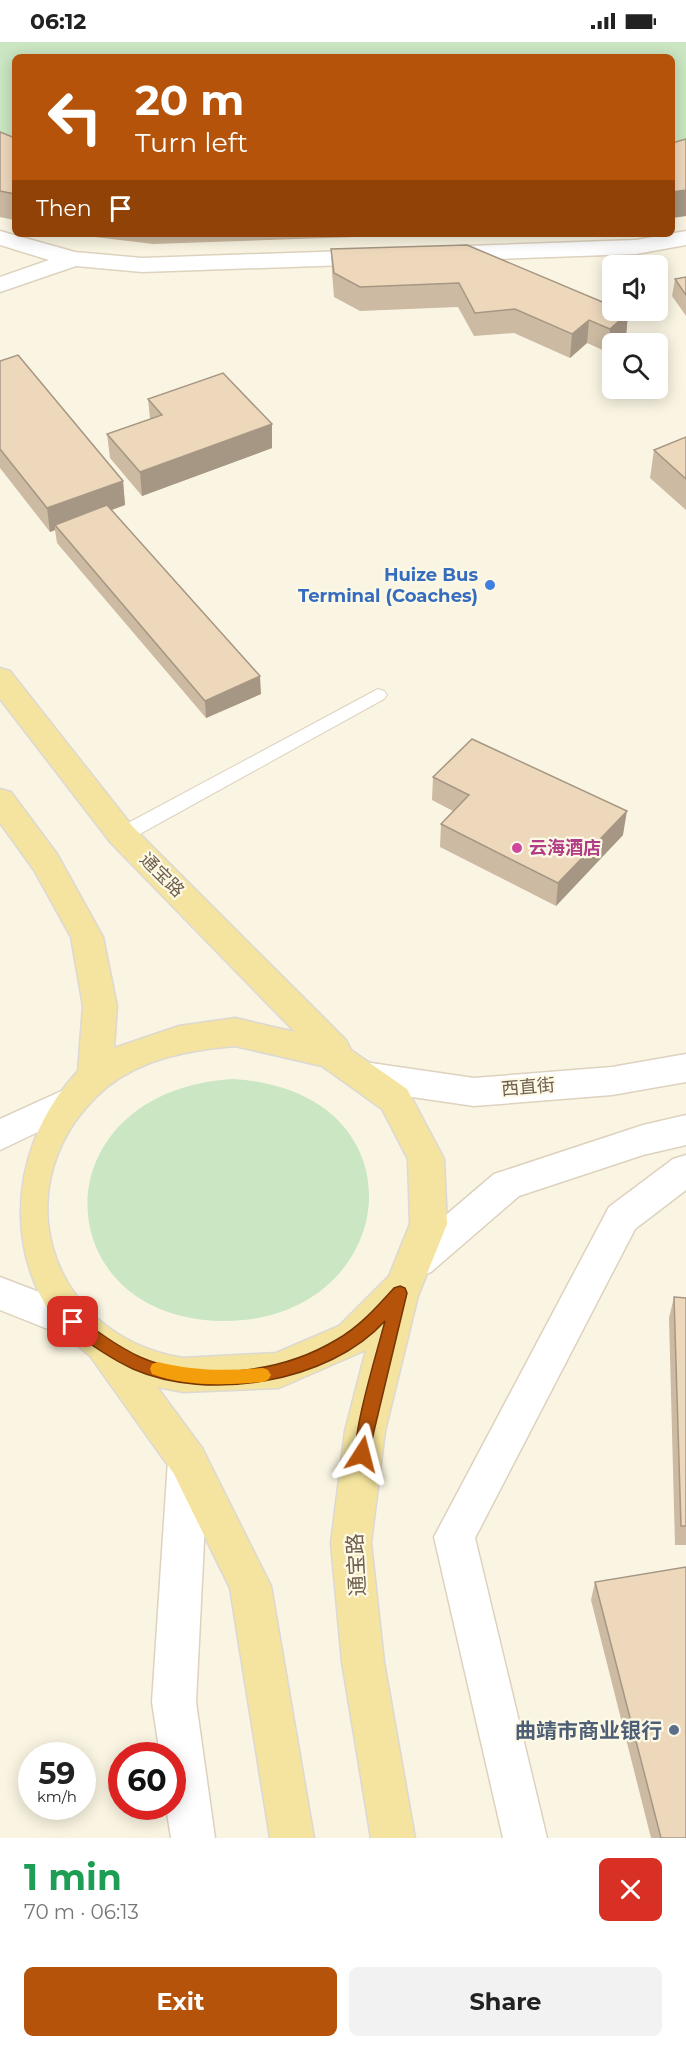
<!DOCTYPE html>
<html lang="en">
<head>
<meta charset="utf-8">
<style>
	:root { --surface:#fff; --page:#f2f2f2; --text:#222; --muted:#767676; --accent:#b45309 }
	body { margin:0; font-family:Montserrat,"Noto Sans SC",sans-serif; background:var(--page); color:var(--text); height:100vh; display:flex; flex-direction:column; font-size:22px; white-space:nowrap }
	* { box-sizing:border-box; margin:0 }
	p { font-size:20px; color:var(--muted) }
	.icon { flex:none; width:33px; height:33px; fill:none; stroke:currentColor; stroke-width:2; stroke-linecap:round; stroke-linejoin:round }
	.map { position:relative; height:1796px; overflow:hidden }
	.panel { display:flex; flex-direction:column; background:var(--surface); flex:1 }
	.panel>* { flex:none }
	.hud { position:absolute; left:12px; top:12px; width:663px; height:183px; border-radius:9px; box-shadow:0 3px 15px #0003; background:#b45309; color:#fff; overflow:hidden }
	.fabs { position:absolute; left:602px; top:213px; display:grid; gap:12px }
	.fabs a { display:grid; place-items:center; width:66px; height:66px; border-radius:9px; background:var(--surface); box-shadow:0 3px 15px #0003; font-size:30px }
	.speed { position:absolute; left:18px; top:1700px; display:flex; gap:12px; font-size:30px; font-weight:700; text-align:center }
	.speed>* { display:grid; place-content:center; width:78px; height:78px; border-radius:50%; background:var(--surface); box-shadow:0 3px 15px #0003; line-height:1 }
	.speed small { font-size:15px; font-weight:400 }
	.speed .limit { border:9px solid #d22; background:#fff; color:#111 }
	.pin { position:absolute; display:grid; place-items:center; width:51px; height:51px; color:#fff; margin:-26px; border-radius:12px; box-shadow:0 3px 9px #0006 }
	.me { position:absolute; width:66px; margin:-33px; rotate:9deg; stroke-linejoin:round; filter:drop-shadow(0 0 4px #0008) }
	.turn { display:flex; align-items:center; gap:21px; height:126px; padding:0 24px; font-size:27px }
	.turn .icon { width:78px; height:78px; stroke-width:2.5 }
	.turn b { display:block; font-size:42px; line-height:51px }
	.then { display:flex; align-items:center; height:57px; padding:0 24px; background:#0003; gap:12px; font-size:22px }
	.round { display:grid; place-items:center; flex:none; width:63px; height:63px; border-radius:9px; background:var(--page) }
	.overview { display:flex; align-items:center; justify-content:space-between; height:102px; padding:0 24px }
	h1 { font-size:36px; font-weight:700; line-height:45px; color:#1e9e55 }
	.primary-button { display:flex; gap:12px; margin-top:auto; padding:12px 24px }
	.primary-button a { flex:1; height:69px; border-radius:9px; background:var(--accent); color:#fff; font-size:24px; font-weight:700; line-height:69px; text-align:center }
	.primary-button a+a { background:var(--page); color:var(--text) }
	.status { display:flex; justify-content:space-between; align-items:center; height:42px; padding:0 30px; background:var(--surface); direction:ltr }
	.status svg { height:16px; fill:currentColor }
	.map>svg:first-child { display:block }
	.green { fill:#cae6c2 }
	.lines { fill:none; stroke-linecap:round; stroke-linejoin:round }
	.service-casing { stroke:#ddd2be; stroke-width:2 }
	.minor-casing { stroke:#ddd2be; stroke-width:3 }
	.tertiary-casing { stroke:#ddd2be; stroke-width:3 }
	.primary-casing { stroke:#dcd8d4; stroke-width:3 }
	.service { fill:#fff; fill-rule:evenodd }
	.minor { fill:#fff; fill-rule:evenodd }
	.tertiary { fill:#fff; fill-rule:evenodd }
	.primary { fill:#f4e49f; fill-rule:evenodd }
	.wall { fill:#ccbaa2 }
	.shaded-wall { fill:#a69784 }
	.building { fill:#edd8bc; stroke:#a69784; stroke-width:1.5 }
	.route { fill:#b45309; stroke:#753606; stroke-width:1.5 }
	.slow { fill:#f59e0b }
	.shop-dot { fill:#3f7fe0; stroke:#fdf9e7; stroke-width:2 }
	.hotel-dot { fill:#d1479c; stroke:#fdf9e7; stroke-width:2 }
	.service-dot { fill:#5c6f8a; stroke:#fdf9e7; stroke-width:2 }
	.labels { text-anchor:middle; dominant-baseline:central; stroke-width:4.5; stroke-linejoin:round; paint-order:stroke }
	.shop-label { font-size:18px; font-weight:bold; fill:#366cbe; stroke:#fdf9e7; text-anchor:end }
	.hotel-label { font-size:18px; font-weight:bold; fill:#b23c85; stroke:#fdf9e7; text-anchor:start }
	.street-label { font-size:18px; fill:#6f5e4b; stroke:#fdf9e7 }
	.near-street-label { font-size:21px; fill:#6f5e4b; stroke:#fdf9e7 }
	.near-service-label { font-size:21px; font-weight:bold; fill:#4e5e75; stroke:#fdf9e7; text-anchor:end }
</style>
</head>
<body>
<div class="status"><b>06:12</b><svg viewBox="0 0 49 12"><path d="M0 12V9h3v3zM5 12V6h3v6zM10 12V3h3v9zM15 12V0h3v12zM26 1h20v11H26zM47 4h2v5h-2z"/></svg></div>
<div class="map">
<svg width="686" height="1796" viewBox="0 0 686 1796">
	<rect width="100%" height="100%" fill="#faf5e2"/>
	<path class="green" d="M0 0H686V174L672 176V15H15V178L0 175Z
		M233 1037C430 1049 401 1279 224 1279 44 1278 37 1049 233 1037Z"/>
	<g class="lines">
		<g class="service-casing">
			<path id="service" d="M378 647 384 649 387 653 384 657 129 798H115L113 793 115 788Z"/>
		</g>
		<g class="minor-casing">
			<path id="minor" d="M0 189 75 210 142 216 376 208 384 210 388 215 384 220 376 222 142 230 76 224 0 250V235L49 218 0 203Z
				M686 189V203L636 212 439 219 431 217 427 212 431 207 439 205 636 198Z
				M686 1113V1148L635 1187 475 1496 547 1796H503L434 1495 609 1165 673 1117Z
				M188 1401 202 1406 208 1419 196 1660 215 1796H171L166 1764H172V1713H160L152 1660 168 1419 174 1406Z"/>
		</g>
		<g class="tertiary-casing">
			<path id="tertiary" d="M686 1012V1040L612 1053 474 1064 371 1049 359 1045 354 1035 359 1025 371 1021 474 1036 612 1025Z
				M68 1046 80 1050 86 1060 80 1070 0 1108V1077Z
				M686 1073V1103L643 1113 519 1154 431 1230 418 1235 405 1230 399 1219 405 1208 494 1132 643 1083Z
				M0 1235 86 1268 92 1280 86 1292 73 1297 0 1268Z"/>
		</g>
		<g class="primary-casing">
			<path id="primary" d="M0 626 10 629 133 785 346 998 351 1008 407 1047 444 1117 447 1182 418 1254 385 1389 371 1501 384 1620 415 1796H371L342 1620 331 1501 345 1389 366 1308 279 1346 183 1350 157 1345 202 1406 271 1544 314 1796H270L230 1546 174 1432 90 1314C0 1242 0 1113 78 1029L83 964 71 895 34 828 0 781V747L11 750 57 812 103 895 117 964 114 1006 179 984 235 976 295 990 111 801 0 657ZM235 1004 322 1024 382 1067 408 1117 410 1182 389 1234 339 1284 276 1311 183 1316C44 1293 0 1135 107 1045 144 1016 190 1008 235 1004Z"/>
		</g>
		<use href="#service" class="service"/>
		<use href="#minor" class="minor"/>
		<use href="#tertiary" class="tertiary"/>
		<use href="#primary" class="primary"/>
	</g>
	<path class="wall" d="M0 90 15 96V178L0 175Z
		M70 192H444L153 202Z
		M331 207 628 271 626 295 618 302H612L607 310 587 301 570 316 514 291 474 294 458 265 360 269 334 255 332 230Z
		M686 235V274L672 254 675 237Z
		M0 319 123 439 125 463 112 468 261 652 206 676 57 501 55 488 50 490 0 426Z
		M148 357 272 406 142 454 110 416 107 392 150 377Z
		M686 395V468L650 436 654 408Z
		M433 735 623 793 556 864 440 805 441 782 453 769 432 758Z
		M674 1255 686 1256V1503H675L669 1276Z
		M595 1540 686 1796H651L591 1558Z"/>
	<path class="shaded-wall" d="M686 148V174L672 176V150Z
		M628 271 626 295 618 302H612V306L607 310 610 287Z
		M589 278 587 301 570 316 572 292Z
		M272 382V406L142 454 140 430Z
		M123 439 125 463 58 487 55 483V488L50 490 47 466Z
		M260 634 261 652 206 676 205 659Z
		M627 769 623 793 556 864 558 841Z"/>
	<path class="building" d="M0 90 15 96V152L0 149Z
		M686 97V148L672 150V101Z
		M467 203 612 264V268H621L628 271 610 287 589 278 572 292 515 267 475 271 459 241 360 245 334 231 331 207Z
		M686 235V253L675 237Z
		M18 313 123 439 47 466 0 407V319Z
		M223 331 272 382 140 430 107 392 162 373 148 357Z
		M686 395V437L654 408Z
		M107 463 260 634 205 659 55 483Z
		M472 697 627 769 558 841 441 782 469 753 433 735Z
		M674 1255 686 1256V1484H681Z
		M686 1525V1796H661L595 1540Z"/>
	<path class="route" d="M400 1244 405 1246 407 1251 374 1389 368 1417 362 1419 357 1417C349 1400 379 1303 385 1279 329 1341 208 1360 133 1327 109 1316 88 1301 67 1285L65 1280 67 1275 73 1273 78 1275C98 1290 117 1304 140 1315 200 1341 281 1331 336 1298 359 1285 376 1266 394 1246Z"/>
	<path class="slow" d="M158 1320C193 1329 227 1329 263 1326L268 1328 271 1333 268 1338 263 1340C225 1343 188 1345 152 1332L150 1327 152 1322Z"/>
	<circle class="shop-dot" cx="490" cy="543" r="6"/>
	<circle class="hotel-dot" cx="517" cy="806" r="6"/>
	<circle class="service-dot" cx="674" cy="1688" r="6"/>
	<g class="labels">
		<g class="shop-label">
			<text x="478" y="533">Huize Bus<tspan x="478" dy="21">Terminal (Coaches)</tspan></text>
		</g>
		<g class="hotel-label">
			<text x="529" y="806">云海酒店</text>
		</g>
		<g class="street-label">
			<text transform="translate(162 833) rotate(45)">通宝路</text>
			<text transform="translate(528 1045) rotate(-5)">西直街</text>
		</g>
		<g class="near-street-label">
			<text transform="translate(356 1523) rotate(-93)">通宝路</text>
		</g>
		<g class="near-service-label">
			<text x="662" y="1688">曲靖市商业银行</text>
		</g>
	</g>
</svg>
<div class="fabs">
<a><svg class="icon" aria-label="sound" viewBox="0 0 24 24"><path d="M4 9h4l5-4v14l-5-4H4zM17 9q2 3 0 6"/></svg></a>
<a><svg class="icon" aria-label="search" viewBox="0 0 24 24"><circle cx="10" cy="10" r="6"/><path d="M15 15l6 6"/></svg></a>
</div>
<div class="speed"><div>59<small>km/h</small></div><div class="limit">60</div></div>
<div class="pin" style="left:73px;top:1280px;background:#d93025"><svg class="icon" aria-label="arrive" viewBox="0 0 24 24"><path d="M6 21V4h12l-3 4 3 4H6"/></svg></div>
<svg class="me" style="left:362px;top:1412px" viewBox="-20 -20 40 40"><path d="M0-17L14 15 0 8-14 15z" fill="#b45309" stroke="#fff" stroke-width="4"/></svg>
<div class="hud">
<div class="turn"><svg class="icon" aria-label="left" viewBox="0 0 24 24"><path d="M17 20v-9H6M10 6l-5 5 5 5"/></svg><div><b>20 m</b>Turn left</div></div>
<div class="then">Then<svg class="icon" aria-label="arrive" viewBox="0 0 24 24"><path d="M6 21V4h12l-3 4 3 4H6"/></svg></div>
</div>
</div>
<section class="panel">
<div class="overview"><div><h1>1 min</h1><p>70 m · 06:13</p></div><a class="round" style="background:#d93025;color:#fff"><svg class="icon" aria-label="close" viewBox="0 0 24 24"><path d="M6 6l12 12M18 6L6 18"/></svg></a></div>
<div class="primary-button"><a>Exit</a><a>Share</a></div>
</section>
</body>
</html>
